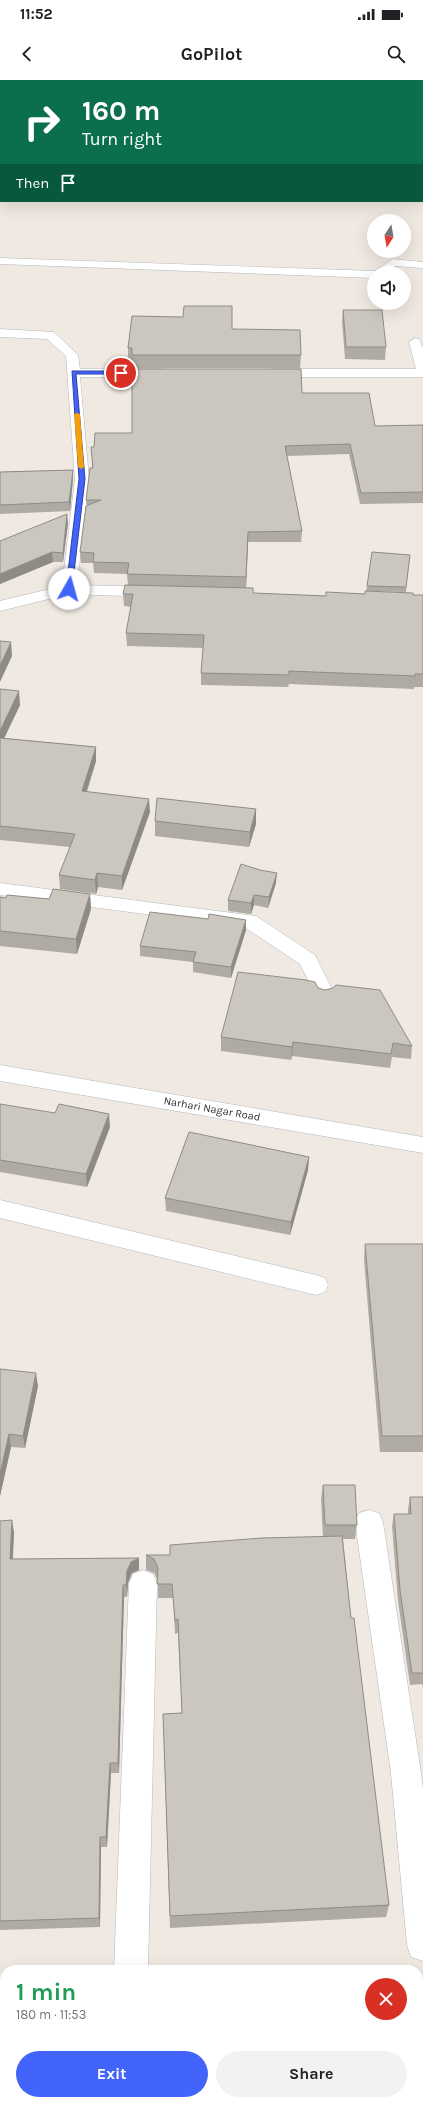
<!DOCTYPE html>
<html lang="en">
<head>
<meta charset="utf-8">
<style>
	:root { --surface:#fff; --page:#f2f2f2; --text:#202124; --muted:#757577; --accent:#4264fb }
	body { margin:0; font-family:Karla,sans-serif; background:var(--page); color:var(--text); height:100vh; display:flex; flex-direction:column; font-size:15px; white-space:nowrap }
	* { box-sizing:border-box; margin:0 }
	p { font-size:13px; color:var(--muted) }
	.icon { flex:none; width:22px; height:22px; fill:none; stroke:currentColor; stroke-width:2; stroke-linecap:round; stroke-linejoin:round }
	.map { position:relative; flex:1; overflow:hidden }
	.side { position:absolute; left:0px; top:1885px; width:423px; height:140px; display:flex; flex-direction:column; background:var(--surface); border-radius:16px 16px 0 0; box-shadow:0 4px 16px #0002 }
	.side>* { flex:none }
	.top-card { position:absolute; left:0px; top:0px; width:423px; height:122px; box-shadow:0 4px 16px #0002; background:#0b6e4f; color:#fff; overflow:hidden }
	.needle { width:26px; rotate:191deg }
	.buttons { position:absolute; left:367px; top:134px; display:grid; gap:8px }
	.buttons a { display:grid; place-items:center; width:44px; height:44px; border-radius:50%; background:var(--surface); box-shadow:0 4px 16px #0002; font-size:20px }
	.pin { position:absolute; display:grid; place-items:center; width:34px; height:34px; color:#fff; margin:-17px; border:2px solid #fff; border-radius:50%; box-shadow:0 1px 4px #0007 }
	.me { position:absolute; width:44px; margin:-22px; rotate:7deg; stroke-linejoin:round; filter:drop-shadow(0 0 3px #0008) }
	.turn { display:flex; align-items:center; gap:14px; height:84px; padding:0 16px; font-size:18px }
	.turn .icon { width:52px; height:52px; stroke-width:2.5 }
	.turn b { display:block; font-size:28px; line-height:34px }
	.then { display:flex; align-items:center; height:38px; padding:0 16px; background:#0003; gap:8px; font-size:15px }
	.round { display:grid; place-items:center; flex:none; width:42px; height:42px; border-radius:21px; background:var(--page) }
	.headline { display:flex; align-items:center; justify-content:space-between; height:68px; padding:0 16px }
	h1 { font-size:24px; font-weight:700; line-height:30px; color:#1e9e55 }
	.primary-button { display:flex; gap:8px; margin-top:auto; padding:8px 16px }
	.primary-button a { flex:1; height:46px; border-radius:24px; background:var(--accent); color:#fff; font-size:16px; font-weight:700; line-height:46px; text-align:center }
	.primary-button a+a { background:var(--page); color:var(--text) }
	.status { display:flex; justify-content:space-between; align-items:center; height:28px; padding:0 20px; background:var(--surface); direction:ltr }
	.status svg { height:11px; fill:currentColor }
	header { display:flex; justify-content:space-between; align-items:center; height:52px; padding:0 16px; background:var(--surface); font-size:18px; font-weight:700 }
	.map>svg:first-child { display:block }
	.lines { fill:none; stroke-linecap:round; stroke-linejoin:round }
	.street-casing { stroke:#b4b7c1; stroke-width:1 }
	.secondary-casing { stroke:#b4b7c1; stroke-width:1 }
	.street { fill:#fff; fill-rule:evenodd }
	.secondary { fill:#fff; fill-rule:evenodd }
	.wall { fill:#afaba4 }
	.shaded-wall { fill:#8e8b86 }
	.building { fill:#cbc7bf; stroke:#8e8b86 }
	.route { fill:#4264fb; stroke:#2b41a3 }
	.slow { fill:#f59e0b }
	.labels { text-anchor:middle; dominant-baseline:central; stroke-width:3.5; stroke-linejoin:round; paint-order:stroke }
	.street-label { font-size:11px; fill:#2e2e2e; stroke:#fff }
</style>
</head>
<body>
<div class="status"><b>11:52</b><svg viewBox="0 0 49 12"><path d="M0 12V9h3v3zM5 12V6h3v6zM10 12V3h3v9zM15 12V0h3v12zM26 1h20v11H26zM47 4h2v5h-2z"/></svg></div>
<header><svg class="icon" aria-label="back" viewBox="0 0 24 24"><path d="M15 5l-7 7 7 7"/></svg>GoPilot<svg class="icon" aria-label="search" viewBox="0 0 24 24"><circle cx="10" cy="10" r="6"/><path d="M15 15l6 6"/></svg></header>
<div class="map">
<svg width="423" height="2025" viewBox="0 0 423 2025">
	<rect width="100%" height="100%" fill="#efe9e1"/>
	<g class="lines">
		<g class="street-casing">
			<path id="street" d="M0 178 375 191 393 179 423 182V188L395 186 386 193H374V198L0 184Z
				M0 249 54 252 78 275 80 289H162L168 293 162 297H80L89 399 77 505 153 507 159 509 161 512 159 515 153 517 69 514 0 531V521L62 506 75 399 66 276 47 259 0 257Z
				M415 258 419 259 423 268V297H271L265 293 271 289H416L409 262Z
				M0 803 256 836 315 875 335 915 332 920 325 922 318 920 300 884 244 847 0 815Z
				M0 1120 316 1195 325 1198 328 1205 325 1212 316 1215 0 1138Z
				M369 1430 379 1433 383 1442 421 1693 423 1709V1881L411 1877 407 1865 391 1693 355 1442 359 1433Z
				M143 1490 153 1494 157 1503 148 1890H114L129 1503 133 1494Z
				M0 1906H5V1940H0Z
				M418 1910H423V1944H418Z"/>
		</g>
		<g class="secondary-casing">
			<path id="secondary" d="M0 985 423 1057V1073L0 1001Z"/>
		</g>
		<use href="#street" class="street"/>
		<use href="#secondary" class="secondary"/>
	</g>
	<path class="wall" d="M343 230 386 267 385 280 345 279 342 242Z
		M232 249 301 275 300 288H133L132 280H128V268Z
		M302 313 375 346 423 345V423L360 424 349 374 287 376 302 451 301 462H248L246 508 253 513 326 516 423 515V607H414V609L289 604 288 607 201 605V593L203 568 127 566 126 553 131 527 124 526 123 514 128 505 127 494 94 493 93 483H81L80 472 87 425 86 420 92 388 94 367 132 353Z
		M73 390V399L70 431 0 434V392Z
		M68 443 63 482H53L0 504V461Z
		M410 475 406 512 366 511 367 506Z
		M0 609 20 625 4 658 96 667V681L87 712 150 732 122 810 98 807 96 814 60 809 59 795 70 767 0 760Z
		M256 729V744L249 767 155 756V741Z
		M276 803 268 828 254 825 251 834 228 831V820Z
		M90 814 91 829 77 874 0 866V817L6 818 49 819Z
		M246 850 231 898 193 892V882L140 876V866Z
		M318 908 412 966 411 979 392 977 390 988 292 976 291 980 221 971V957Z
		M0 1024 110 1047 87 1107 0 1092Z
		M309 1077 308 1090 290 1155 166 1131 165 1118Z
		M365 1164H423V1372H380L364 1180Z
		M0 1289 38 1306 25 1368 11 1367 0 1416Z
		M323 1405 357 1445 355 1459H343L351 1538 389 1825 386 1837 170 1848 163 1634 182 1633 178 1553 175 1554 173 1518H158V1500L154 1493 146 1490V1475H170L323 1457 321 1419Z
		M410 1417H423V1609L422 1604 410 1605 398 1521 392 1446 394 1434H408V1429Z
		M0 1441 14 1452 13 1479 139 1478V1490L132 1493 128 1503 127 1517H124L119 1693H111L107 1767H101L100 1847 0 1850Z"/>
	<path class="shaded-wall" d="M73 390V399L70 431 69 422Z
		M67 434 68 443 63 482V473Z
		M248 452V462L246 508V497Z
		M52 472 53 482 0 504V494Z
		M11 562 12 576 0 602V586Z
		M19 611 20 625 0 667V651Z
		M96 667V681L82 725V711Z
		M149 719 150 732 122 810V796Z
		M256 729V744L249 767 250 752Z
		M97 793 98 807 96 814 95 800Z
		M277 793 276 803 268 828 269 817Z
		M90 814 91 829 77 874 76 859Z
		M254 815V825L251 834V823Z
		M246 840V850L231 898V887Z
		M293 962 292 976 291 980 292 967Z
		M109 1034 110 1047 87 1107 86 1094Z
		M309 1077 308 1090 290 1155 291 1142Z
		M36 1293 38 1306 25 1368 23 1356Z
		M9 1354 11 1367 0 1416V1394Z
		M12 1440 14 1452 12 1491 10 1479Z
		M139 1478V1490L132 1493 128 1503 127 1517 126 1505 127 1491 131 1482Z
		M123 1505 124 1517 119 1693 118 1683Z
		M110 1683 111 1693 107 1767 106 1757Z
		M100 1757 101 1767 100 1847 99 1838Z"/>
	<path class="building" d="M184 226H232V249L300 250 301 275H132V268H128L132 236 183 237Z
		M343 230H382L386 267H346Z
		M132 289H301L302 313H369L375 346 423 345V412L361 413 350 364 285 366 302 451 248 452 246 497 127 494 129 483 93 482 94 473 80 472 86 426 101 420H86L90 388H93L91 367H94L95 353H132Z
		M73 390 69 422 0 425V392Z
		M67 434 63 473 52 472 0 494V461Z
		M372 472 410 475 406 507 367 506Z
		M125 505 253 508V513L326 516V512L365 514V511L413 513V515H423V594H415V596L289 591V595L201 593 204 555 126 553 133 514H123Z
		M0 561 11 562 0 586Z
		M0 609 19 611 0 651Z
		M0 658 96 667 82 711 149 719 122 796 97 793 95 800 59 795 75 754 0 746Z
		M157 718 256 729 250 752 155 741Z
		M241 784 260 790 277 793 269 817 254 815 251 823 228 820Z
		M53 809 90 814 76 859 0 851V817L6 818 7 815 49 819Z
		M150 832 208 839 209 834 246 840 231 887 193 882 196 872 140 866Z
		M238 892 306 900 315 902 318 908 325 910 333 908 336 905 380 910 412 966 393 963 391 974 293 962 292 967 221 957Z
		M0 1024 55 1033 59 1024 109 1034 86 1094 0 1080Z
		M189 1052 309 1077 291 1142 165 1118Z
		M365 1164H423V1356H382Z
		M0 1289 36 1293 23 1356 9 1354 0 1394Z
		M323 1405H355L357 1445H325Z
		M410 1417H423V1593H412L400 1510 394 1434H411Z
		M12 1440 10 1479 139 1478 131 1482 127 1491 126 1505H123L118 1683H110L106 1757H100L99 1838 0 1841V1441Z
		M342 1456 351 1538H354L389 1825 170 1836 163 1634 182 1633 178 1539 175 1540 172 1504H157L158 1488 154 1479 146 1475H170V1465L262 1458Z
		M5 1952V2020H417L418 2025H0V1953Z"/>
	<path class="route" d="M72 291H121L124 293 121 294H76L85 399 72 509 69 511 66 509 79 399Z"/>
	<path class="slow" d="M77 333 80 334 84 387 81 389 78 387 74 334Z"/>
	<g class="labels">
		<g class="street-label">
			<text transform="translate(212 1029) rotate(10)">Narhari Nagar Road</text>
		</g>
	</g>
</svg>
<div class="buttons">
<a><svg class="needle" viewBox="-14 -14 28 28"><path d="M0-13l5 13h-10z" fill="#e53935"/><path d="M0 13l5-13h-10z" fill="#757577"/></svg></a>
<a><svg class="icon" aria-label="sound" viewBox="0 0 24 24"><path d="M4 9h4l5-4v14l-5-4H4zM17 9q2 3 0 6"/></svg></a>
</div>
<div class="pin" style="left:121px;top:293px;background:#d93025"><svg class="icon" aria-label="arrive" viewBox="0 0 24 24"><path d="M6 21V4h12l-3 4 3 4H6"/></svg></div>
<svg class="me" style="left:69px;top:509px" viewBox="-20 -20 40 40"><circle r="19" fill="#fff"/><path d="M0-13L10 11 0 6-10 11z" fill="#4264fb"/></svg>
<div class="top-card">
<div class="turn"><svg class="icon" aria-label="right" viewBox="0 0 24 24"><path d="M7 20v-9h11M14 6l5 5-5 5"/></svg><div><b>160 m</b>Turn right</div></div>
<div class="then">Then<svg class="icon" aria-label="arrive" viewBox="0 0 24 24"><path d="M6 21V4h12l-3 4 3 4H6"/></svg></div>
</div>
<section class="side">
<div class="headline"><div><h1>1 min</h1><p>180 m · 11:53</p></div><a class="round" style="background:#d93025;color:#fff"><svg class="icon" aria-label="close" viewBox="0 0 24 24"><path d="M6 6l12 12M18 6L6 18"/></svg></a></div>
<div class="primary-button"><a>Exit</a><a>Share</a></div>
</section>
</div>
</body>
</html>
